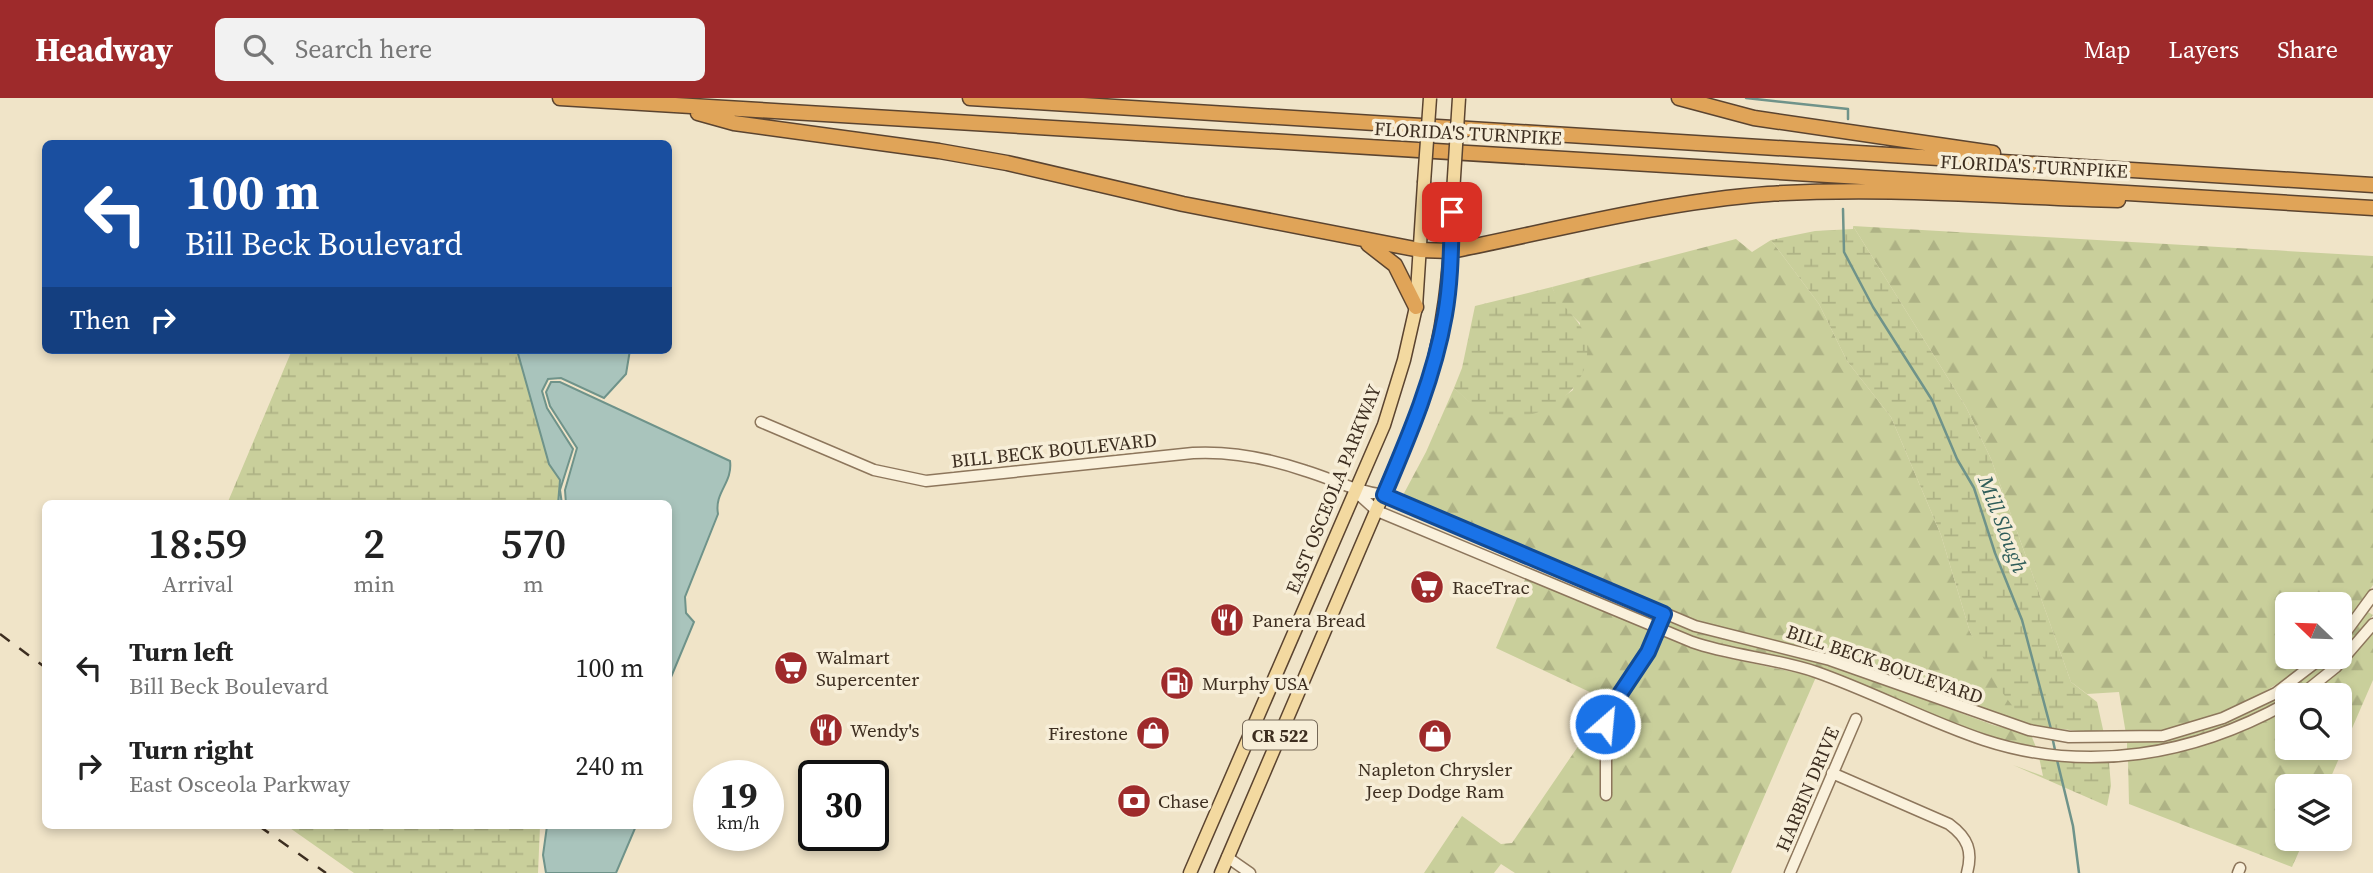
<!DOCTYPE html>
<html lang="en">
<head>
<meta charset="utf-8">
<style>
	:root { --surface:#fff; --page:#f2f2f2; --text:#222; --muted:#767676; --accent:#9e2a2b }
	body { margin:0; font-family:"Source Serif 4",serif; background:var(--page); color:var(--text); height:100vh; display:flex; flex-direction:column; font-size:26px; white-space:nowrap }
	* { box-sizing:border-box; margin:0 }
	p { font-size:23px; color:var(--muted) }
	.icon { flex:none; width:38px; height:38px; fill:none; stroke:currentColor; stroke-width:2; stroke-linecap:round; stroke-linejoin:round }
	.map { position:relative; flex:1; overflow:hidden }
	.side { position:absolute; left:42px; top:402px; width:630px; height:329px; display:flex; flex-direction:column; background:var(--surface); border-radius:10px; box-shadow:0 4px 10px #0003 }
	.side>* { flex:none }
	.banner { position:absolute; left:42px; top:42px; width:630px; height:214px; border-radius:10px; box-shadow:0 4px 10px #0003; background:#1a4fa0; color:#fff; overflow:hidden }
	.needle { width:46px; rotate:293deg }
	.tools { position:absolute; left:2275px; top:494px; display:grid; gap:14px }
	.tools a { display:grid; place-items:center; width:77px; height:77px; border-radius:10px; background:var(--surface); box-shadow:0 4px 10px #0003; font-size:35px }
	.speed { position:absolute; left:693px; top:662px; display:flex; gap:14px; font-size:35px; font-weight:700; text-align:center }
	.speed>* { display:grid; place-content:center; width:91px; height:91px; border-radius:50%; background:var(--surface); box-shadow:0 4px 10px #0003; line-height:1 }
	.speed small { font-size:18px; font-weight:400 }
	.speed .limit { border:4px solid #111; border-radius:10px; background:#fff; color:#111 }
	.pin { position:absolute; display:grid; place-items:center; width:60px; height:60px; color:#fff; margin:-30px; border-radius:14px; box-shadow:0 4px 10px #0006 }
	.me { position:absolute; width:77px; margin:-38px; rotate:27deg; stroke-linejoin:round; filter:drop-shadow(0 0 5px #0008) }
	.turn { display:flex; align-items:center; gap:24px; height:147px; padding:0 28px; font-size:32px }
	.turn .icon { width:91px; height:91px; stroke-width:2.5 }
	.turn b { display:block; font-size:49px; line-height:60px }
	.then { display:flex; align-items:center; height:66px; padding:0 28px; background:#0003; gap:14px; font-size:26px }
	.eta { display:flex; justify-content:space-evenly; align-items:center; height:119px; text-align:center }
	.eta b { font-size:42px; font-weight:600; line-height:49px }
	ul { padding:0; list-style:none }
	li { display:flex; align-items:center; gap:21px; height:98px; padding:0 28px }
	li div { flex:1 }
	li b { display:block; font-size:26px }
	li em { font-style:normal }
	header { display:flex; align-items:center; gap:42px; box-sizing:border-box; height:98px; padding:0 35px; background:var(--accent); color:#fff }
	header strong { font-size:33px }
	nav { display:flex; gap:38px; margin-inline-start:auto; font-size:24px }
	.search { width:490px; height:63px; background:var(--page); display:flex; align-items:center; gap:18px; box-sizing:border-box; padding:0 24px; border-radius:10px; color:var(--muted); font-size:26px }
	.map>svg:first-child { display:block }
	.forest { fill:url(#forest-firs) }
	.wetland { fill:url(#wetland-marsh) }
	.water { fill:#a9c4bc; stroke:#6f938a; stroke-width:2 }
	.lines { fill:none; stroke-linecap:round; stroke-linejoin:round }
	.stream { stroke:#6f938a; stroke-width:2.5 }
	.minor-casing { stroke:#8d765c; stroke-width:13 }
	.major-casing { stroke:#5b4430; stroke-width:15 }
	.highway-casing { stroke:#5b4430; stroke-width:17 }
	.minor { stroke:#faf1dc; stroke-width:10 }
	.major { stroke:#f3d9a0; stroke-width:12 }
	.highway { stroke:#e0a458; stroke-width:14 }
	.rail { stroke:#3d2e20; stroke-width:2.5; stroke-dasharray:12 12; stroke-linecap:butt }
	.major-bridge-casing { stroke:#5b4430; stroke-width:15; stroke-linecap:butt }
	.major-bridge { stroke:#f3d9a0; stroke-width:12 }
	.route-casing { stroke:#114b97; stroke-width:18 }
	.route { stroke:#1a73e8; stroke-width:12 }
	.labels { text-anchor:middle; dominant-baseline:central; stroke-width:7; stroke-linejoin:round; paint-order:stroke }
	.shield { fill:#f7eed8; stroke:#756857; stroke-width:2 }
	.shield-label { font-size:18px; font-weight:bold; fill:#3d2e20 }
	.street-label { font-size:19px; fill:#3d2e20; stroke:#f7eed8 }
	.poi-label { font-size:19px; fill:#3d2e20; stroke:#f7eed8; text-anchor:start }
	.water-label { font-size:21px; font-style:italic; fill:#2f5d5a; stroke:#f7eed8 }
</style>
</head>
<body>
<header>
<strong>Headway</strong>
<div class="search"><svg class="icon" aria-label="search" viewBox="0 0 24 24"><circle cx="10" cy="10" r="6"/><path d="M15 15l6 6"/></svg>Search here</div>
<nav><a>Map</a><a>Layers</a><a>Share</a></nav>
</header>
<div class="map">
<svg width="2373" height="775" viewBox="0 0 2373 775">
	<defs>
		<pattern id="forest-firs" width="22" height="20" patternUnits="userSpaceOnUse" patternTransform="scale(1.75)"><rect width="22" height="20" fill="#c9cf9b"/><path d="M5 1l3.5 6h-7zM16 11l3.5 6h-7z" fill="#aeb285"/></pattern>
		<pattern id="wetland-marsh" width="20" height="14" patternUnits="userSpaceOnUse" patternTransform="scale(1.75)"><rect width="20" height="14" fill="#c9cf9b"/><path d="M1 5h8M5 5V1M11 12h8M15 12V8" fill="none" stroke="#aeb285"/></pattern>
	</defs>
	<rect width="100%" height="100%" fill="#f0e4c8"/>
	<path class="forest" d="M1853 128 2373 158V487L2344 531 2340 535V506H2287V558H2317C2257 603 2202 632 2126 636L2119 594 2087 596 2071 584 1991 361 1966 309Z
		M1736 141 1752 154 1771 142 1819 206 1847 263 1891 319 1941 437 1970 534 2027 627 1831 558 1697 523 1402 399 1426 354 1454 290 1471 305 1563 299 1573 292 1580 225 1558 204 1552 189Z
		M1526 479 1652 532 1635 568 1601 617 1602 701 1611 702 1610 619 1643 573 1661 536 1718 558 1816 579 1731 775H1515L1501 766 1494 775H1424L1462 718 1501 746 1512 745 1609 603 1496 550Z
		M2368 514 2373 517 2340 557V549Z
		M1667 521 1829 566 1993 627 2031 637 2036 649 1985 638 1860 586 1720 549 1665 528Z
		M2373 535V582L2327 688H2287V740H2305L2292 769 2129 706 2128 662 2203 648 2287 610V649H2340V597H2310L2339 572Z
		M2331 558H2339C2306 594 2245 629 2196 640 2174 646 2150 649 2127 653V644L2164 643 2279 599Z"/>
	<path class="wetland" d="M1853 128 1966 309 1991 361 2071 584 2097 604 2104 636 2027 627 1998 589 1970 534 1941 437 1891 319 1847 263 1819 206 1771 142 1815 133 1853 131Z
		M1552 189C1561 211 1585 222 1587 247 1592 296 1531 331 1488 316 1475 311 1464 299 1454 290L1462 270 1475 208Z
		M292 252H517L549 366 560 382 558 406H227Z
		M2039 659 2092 665 2109 664 2111 688 2107 708 2013 667 2043 678Z
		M287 728H540L538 775H354Z"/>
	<path class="water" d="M517 252H630L626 276 604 300 561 280 548 281 542 293 547 310 573 351 560 392 562 406H558L560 382 549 366Z
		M551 284H560L730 363C733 385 714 394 718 416L685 499 686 515 694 524 669 584 668 406H566L565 392 577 350 550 308 546 294Z
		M547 728H636L616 775H546L543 757Z"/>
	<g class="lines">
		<path class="stream" d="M1746 0 1848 11V21
			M1843 111 1844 154 1873 209 1932 302 1957 361 1974 390 1995 455 2022 522 2051 631
			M2052 638 2055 652
			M2057 662 2073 728 2079 775"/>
		<g class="minor-casing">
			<path id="minor" d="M761 324 874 372 926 383 1193 355C1231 353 1271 361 1306 373 1335 382 1354 393 1384 397L1695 528 1830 562 2029 632 2069 639 2163 638 2223 620 2276 595 2324 558
				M1356 394 1377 413 1692 544C1732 558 1775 560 1816 574 1873 594 1927 623 1984 642 2088 676 2194 657 2287 605
				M2340 542 2373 497
				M2301 597 2336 569 2373 526
				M1832 675 1949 726C1968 740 1973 753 1967 775
				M1606 697V617L1639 570 1661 523
				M1227 759 1250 775
				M1790 775 1856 621
				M2238 775 2240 770"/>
		</g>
		<g class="major-casing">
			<path id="major" d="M1190 775 1384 327 1404 262 1416 209 1424 85
				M1221 775 1421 308C1445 234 1450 171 1453 95"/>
		</g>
		<g class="highway-casing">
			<path id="highway" d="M560 0 2373 110
				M970 0 2373 87
				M1679 0 1754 20 1993 55
				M698 15 734 25 939 53 1007 65 1183 106 1420 152 1451 153C1556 132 1661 104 1768 96 1884 88 2002 99 2118 102
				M1368 146 1395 167 1416 209"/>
		</g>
		<use href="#minor" class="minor"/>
		<use href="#major" class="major"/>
		<use href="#highway" class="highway"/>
		<path class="rail" d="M0 536 46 570
			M259 728 326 775"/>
		<g class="major-bridge-casing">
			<path id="major-bridge" d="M1424 85 1430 0
				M1453 95 1459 0"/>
		</g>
		<use href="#major-bridge" class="major-bridge"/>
	</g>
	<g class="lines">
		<g class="route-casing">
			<path id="route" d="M1452 114C1451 149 1451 183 1445 217 1434 280 1409 338 1384 397L1664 516 1648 554 1606 617 1605 626"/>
		</g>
		<use href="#route" class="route"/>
	</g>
	<defs>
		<g id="supermarket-disc" transform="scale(1.75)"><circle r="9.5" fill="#9e2a2b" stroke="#f7eed8"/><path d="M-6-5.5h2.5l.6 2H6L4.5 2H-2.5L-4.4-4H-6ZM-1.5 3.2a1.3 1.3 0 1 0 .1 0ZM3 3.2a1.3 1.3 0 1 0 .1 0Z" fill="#fff"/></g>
		<g id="restaurant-disc" transform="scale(1.75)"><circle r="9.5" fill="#9e2a2b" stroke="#f7eed8"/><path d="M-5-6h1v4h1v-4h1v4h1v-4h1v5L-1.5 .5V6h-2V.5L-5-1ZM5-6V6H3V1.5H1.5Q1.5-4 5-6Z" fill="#fff"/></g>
		<g id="fuel-disc" transform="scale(1.75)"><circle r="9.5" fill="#9e2a2b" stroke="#f7eed8"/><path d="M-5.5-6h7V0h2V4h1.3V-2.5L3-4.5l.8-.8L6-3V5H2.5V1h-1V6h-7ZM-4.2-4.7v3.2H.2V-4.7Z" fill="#fff"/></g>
		<g id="shop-disc" transform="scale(1.75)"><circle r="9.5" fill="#9e2a2b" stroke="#f7eed8"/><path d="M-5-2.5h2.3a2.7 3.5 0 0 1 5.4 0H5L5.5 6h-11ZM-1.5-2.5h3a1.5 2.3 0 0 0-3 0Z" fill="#fff"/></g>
		<g id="bank-disc" transform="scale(1.75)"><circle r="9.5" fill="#9e2a2b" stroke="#f7eed8"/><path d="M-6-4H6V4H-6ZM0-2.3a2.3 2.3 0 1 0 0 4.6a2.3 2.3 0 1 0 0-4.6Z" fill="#fff"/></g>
	</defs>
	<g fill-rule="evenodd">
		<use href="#supermarket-disc" x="1427" y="489"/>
		<use href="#restaurant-disc" x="1227" y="522"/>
		<use href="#supermarket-disc" x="791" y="570"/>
		<use href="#fuel-disc" x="1177" y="585"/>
		<use href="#restaurant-disc" x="826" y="632"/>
		<use href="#shop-disc" x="1153" y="635"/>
		<use href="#shop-disc" x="1435" y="638"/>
		<use href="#bank-disc" x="1134" y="703"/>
	</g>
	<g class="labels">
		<rect class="shield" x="1243" y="622.5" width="74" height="29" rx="5"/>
		<g class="shield-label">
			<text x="1280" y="637">CR 522</text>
		</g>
		<g class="street-label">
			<text transform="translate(1468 35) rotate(3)">FLORIDA'S TURNPIKE</text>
			<text transform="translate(2034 68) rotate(3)">FLORIDA'S TURNPIKE</text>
			<text transform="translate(1054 352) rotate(-6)">BILL BECK BOULEVARD</text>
			<text transform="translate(1333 391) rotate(-68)">EAST OSCEOLA PARKWAY</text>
			<text transform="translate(1885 566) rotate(19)">BILL BECK BOULEVARD</text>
			<text transform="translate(1807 691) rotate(-67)">HARBIN DRIVE</text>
		</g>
		<g class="poi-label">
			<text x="1452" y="489">RaceTrac</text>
			<text x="1252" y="522">Panera Bread</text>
			<text x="816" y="559">Walmart<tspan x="816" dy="22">Supercenter</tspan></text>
			<text x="1202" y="585">Murphy USA</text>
			<text x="850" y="632">Wendy's</text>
			<text x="1128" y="635" text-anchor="end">Firestone</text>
			<text x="1435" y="671" text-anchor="middle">Napleton Chrysler<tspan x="1435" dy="22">Jeep Dodge Ram</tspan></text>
			<text x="1158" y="703">Chase</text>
		</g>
		<g class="water-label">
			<text transform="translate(2003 426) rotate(69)">Mill Slough</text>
		</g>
	</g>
</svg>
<div class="tools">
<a><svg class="needle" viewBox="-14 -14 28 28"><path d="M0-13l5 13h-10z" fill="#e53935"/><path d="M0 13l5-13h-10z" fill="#767676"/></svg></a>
<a><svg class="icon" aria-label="search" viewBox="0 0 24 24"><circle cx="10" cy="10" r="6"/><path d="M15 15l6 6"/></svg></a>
<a><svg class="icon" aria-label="layers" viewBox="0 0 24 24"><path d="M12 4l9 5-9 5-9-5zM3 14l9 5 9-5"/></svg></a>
</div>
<div class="speed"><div>19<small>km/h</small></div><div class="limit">30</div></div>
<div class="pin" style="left:1452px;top:114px;background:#d93025"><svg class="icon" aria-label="arrive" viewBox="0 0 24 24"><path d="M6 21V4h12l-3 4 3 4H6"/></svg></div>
<svg class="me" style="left:1605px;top:626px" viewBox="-20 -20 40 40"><circle r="17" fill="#1a73e8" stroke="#fff" stroke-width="3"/><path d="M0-11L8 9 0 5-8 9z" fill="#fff"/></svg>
<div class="banner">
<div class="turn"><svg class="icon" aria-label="left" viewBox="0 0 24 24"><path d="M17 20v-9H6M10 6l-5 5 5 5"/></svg><div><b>100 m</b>Bill Beck Boulevard</div></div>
<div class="then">Then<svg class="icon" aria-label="right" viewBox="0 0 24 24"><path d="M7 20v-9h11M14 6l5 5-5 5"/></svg></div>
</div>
<section class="side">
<div class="eta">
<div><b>18:59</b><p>Arrival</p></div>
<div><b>2</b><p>min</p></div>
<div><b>570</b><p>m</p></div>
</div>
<ul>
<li><svg class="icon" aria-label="left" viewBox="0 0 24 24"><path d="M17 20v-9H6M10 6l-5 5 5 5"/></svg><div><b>Turn left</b><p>Bill Beck Boulevard</p></div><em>100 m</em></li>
<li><svg class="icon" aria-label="right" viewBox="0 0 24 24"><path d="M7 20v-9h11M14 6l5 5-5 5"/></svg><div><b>Turn right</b><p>East Osceola Parkway</p></div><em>240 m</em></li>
</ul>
</section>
</div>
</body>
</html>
